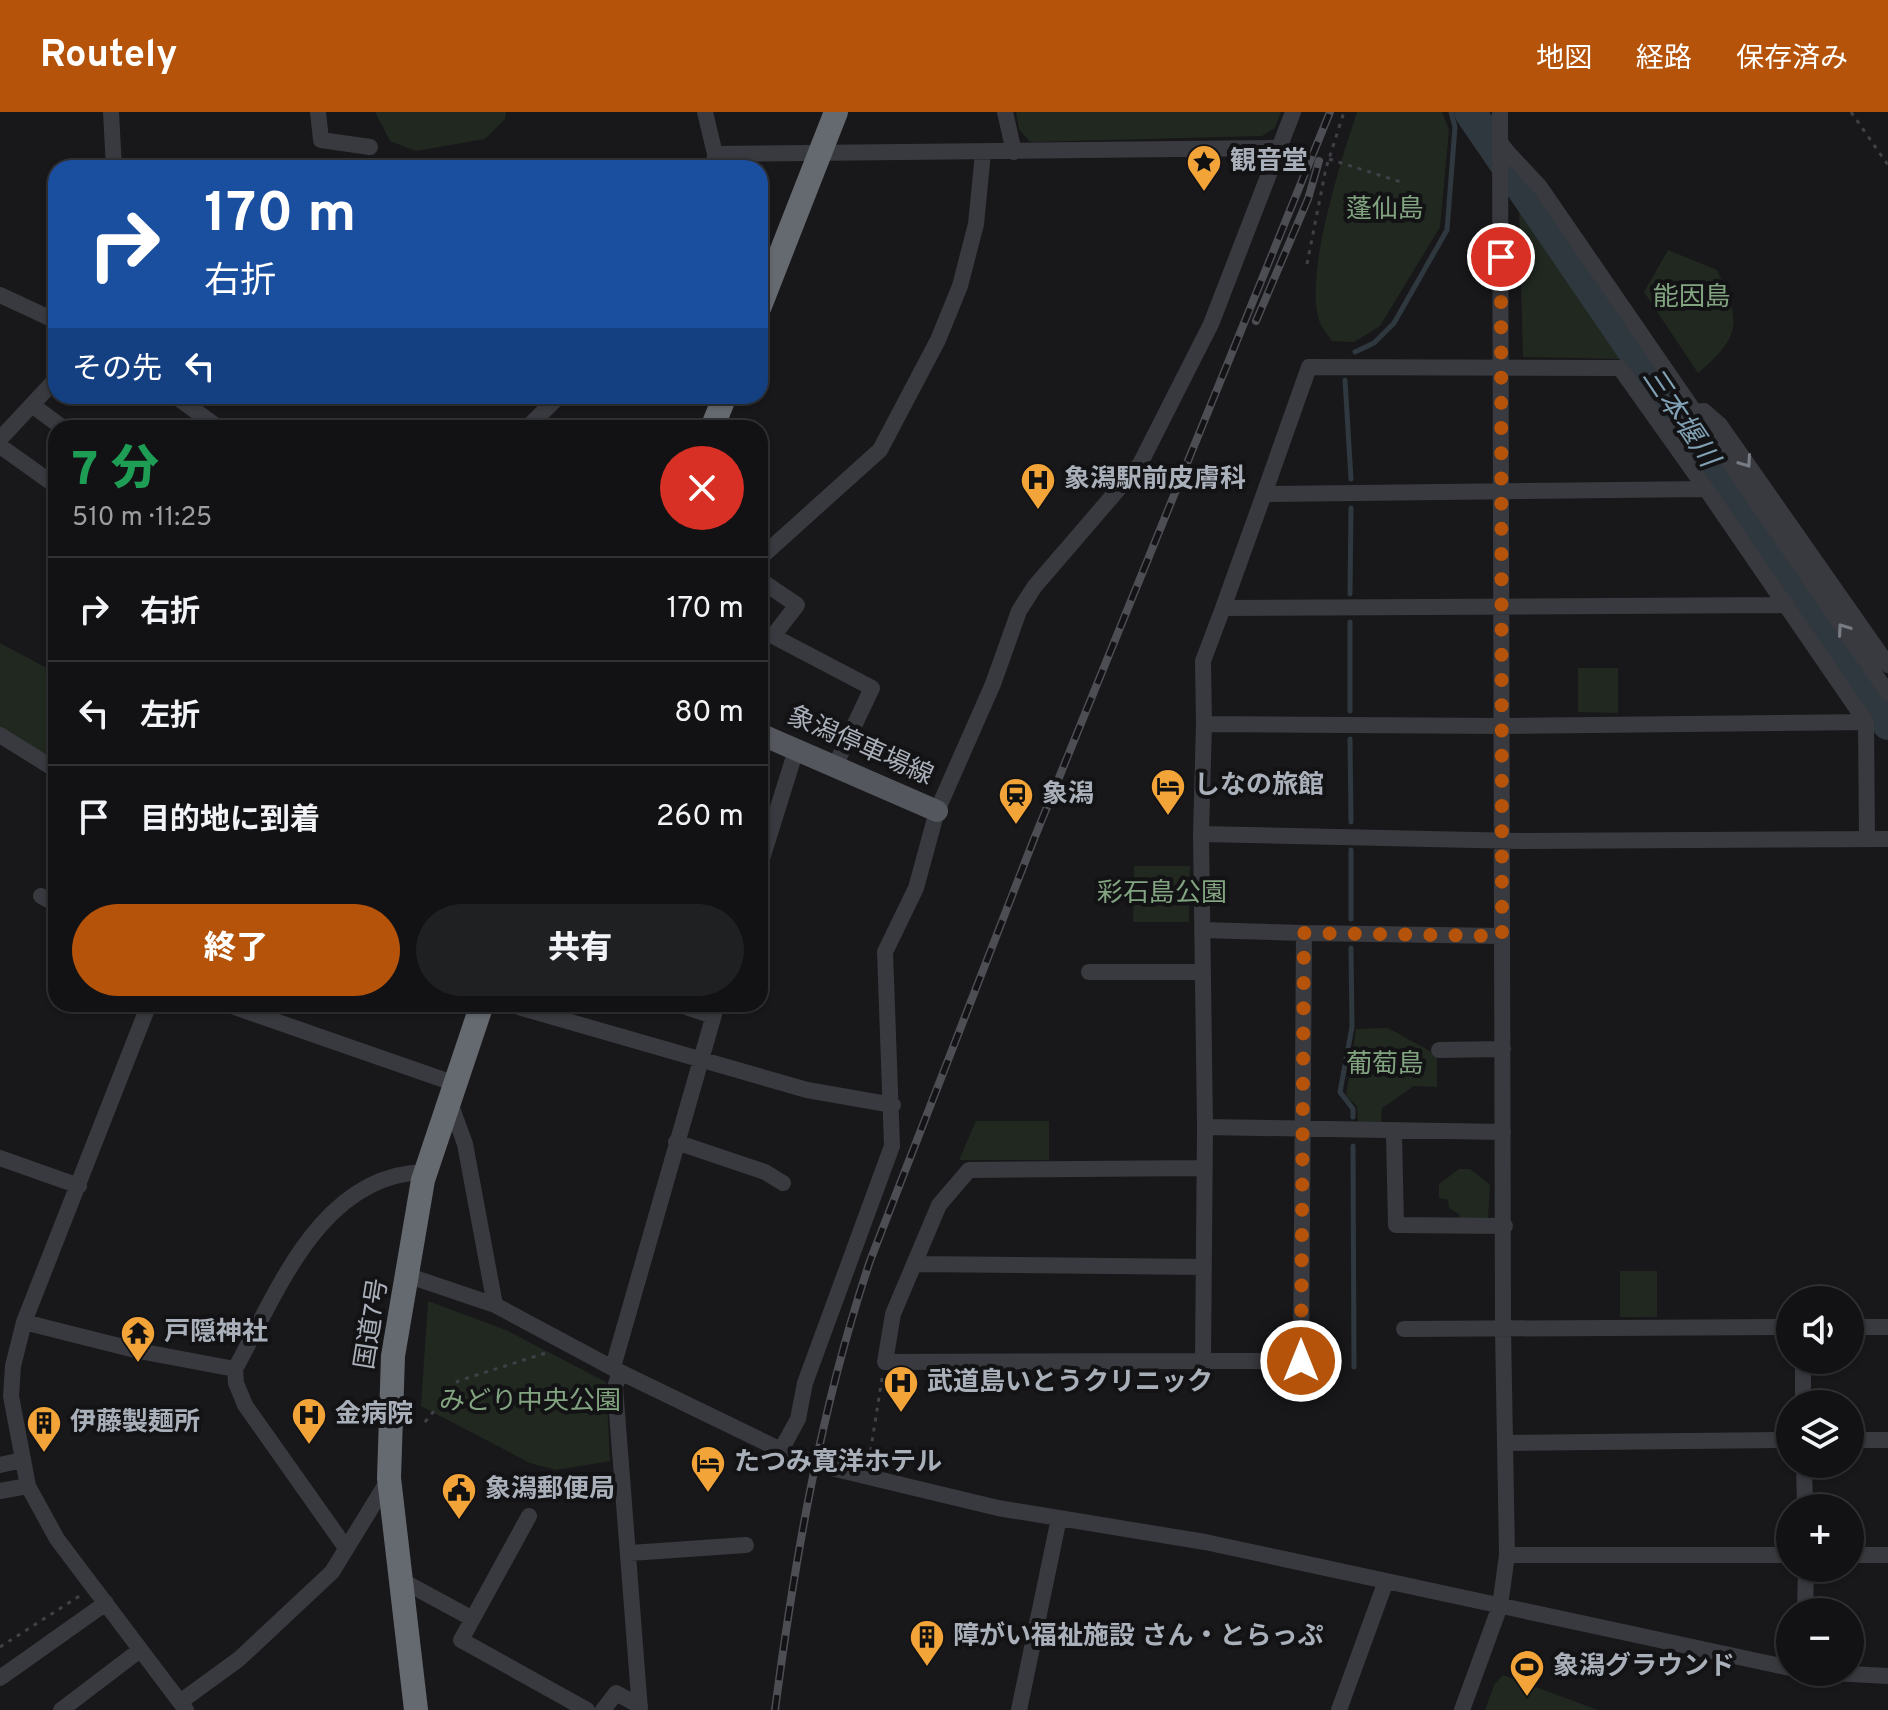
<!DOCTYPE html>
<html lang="ja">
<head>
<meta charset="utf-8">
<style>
	:root { --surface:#121214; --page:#1f2022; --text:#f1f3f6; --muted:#9c9ea0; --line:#313234; --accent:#b45309 }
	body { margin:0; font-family:Overpass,"Noto Sans JP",sans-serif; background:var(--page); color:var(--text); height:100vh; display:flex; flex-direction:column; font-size:30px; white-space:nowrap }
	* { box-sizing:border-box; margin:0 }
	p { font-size:26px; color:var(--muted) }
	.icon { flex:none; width:44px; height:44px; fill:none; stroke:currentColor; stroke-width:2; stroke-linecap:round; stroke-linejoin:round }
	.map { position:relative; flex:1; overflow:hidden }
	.sheet { position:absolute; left:48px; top:308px; width:720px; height:592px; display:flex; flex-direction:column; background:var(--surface); border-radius:24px; box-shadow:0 2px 6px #0004,0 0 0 2px var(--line) }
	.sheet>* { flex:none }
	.top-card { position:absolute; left:48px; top:48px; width:720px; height:244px; border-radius:24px; box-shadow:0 2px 6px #0004,0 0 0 2px var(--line); background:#1a4fa0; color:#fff; overflow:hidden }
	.tools { position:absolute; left:1776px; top:1174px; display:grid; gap:16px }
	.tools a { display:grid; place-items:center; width:88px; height:88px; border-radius:50%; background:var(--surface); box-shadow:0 2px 6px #0004,0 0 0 2px var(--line); font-size:40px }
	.pin { position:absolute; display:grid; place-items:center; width:68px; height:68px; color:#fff; margin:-34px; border:4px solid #fff; border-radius:50%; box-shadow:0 2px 8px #0007 }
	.me { position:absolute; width:88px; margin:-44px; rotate:0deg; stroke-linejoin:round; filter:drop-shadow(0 0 6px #0008) }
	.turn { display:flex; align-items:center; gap:28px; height:168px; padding:0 24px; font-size:36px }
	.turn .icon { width:104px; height:104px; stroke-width:2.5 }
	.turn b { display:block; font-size:56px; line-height:68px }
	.then { display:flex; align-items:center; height:76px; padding:0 24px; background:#0003; gap:16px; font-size:30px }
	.round { display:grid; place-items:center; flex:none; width:84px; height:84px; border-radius:42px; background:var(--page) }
	.headline { display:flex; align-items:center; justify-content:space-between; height:136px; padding:0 24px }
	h1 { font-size:48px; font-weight:800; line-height:60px; color:#1e9e55 }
	.action { display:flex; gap:16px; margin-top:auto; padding:16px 24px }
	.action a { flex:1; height:92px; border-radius:48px; background:var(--accent); color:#fff; font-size:32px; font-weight:800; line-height:92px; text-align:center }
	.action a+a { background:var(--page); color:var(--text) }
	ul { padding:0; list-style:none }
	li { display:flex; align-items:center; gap:24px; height:104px; padding:0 24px; border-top:2px solid var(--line) }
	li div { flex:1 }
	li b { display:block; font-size:30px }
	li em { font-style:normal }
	header { display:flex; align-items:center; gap:48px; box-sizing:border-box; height:112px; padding:0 40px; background:var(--accent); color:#fff }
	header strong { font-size:38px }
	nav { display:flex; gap:44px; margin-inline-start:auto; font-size:28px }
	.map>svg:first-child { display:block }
	.green { fill:#202820 }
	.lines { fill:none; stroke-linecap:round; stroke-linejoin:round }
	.stream { stroke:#2e383e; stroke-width:5 }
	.river { stroke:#2e383e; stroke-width:32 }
	.path { stroke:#3f4146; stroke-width:3; stroke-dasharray:4 6; stroke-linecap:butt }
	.minor { stroke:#393a3f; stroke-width:16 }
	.major { stroke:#55575e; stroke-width:22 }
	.highway { stroke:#656970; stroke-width:24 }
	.rail-casing { stroke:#4c4e54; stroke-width:8 }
	.rail { stroke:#131315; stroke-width:5; stroke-dasharray:15; stroke-linecap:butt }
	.oneway { stroke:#777b83 }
	.route { stroke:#b45309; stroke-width:14; stroke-dasharray:0 25.2 }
	.labels { text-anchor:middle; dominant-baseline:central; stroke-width:8; stroke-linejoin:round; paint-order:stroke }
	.poi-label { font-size:26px; font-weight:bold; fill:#aab0ba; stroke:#131315; text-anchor:start }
	.park-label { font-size:26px; fill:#82a481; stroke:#131315 }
	.street-label { font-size:26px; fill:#aab0ba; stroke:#131315 }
	.water-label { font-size:28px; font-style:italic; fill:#81a1b4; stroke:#131315 }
</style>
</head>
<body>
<header>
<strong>Routely</strong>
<nav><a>地図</a><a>経路</a><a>保存済み</a></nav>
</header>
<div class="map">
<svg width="1888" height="1598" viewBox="0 0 1888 1598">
	<rect width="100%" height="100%" fill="#18181a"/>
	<path class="green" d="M375 0H506L505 7 485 27 416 39 390 29Z
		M1016 0H1281L1275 16 1262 24 1030 30 1019 17Z
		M1357 0H1442L1449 18 1440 115 1380 214 1354 230 1332 229C1328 223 1321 215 1319 208 1304 163 1342 45 1357 0Z
		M1519 97 1622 247 1523 245Z
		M1668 138 1717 158C1741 208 1742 225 1698 261L1644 180Z
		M0 531 56 561V653L0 619Z
		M1578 556H1618V601L1578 600Z
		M1134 754H1190L1189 810H1133Z
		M1388 916 1437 943V975L1414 974 1382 996 1381 1012 1358 1011 1357 994 1346 984 1356 917Z
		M976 1009H1049V1048H959Z
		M1459 1057H1470L1490 1073 1488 1108H1460L1459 1102 1449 1096 1448 1088 1439 1086V1072Z
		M1620 1159H1657V1205H1620Z
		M428 1189 506 1218 606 1270 610 1349 556 1358 530 1351 421 1294Z
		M1503 1563 1598 1598H1485L1494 1573Z"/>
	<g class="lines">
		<path class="stream" d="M1355 240 1374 231 1394 211 1447 118 1455 15 1451 0
			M1345 268 1351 367
			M1350 482 1351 396
			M1350 510V599
			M1350 627 1351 710
			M1351 738V807
			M1351 836 1352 915 1340 980 1353 997V1005
			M1353 1034 1354 1255"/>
		<path class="river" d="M1470 0 1888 612"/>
		<path class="path" d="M1851 0 1888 53
			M1329 47 1404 71
			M1205 55V75
			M1307 152 1326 56 1344 0
			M425 1310 458 1269 549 1240
			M869 1349 882 1266
			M0 1535 81 1483"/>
		<path class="minor" d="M111 0 114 56
			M318 0 321 28 370 35
			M705 0 715 42 714 56
			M1005 0 1014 40
			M1500 32 1540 75 1888 581
			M715 42 1278 36
			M0 183 56 209
			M175 284 219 316
			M32 293 63 316
			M527 316 559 284
			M1664 318 1693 300 1704 299 1720 313 1888 553
			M0 327 56 267
			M0 334 56 374
			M1264 382 1309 255 1620 256 1706 377
			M760 446 880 338 938 228 960 174 976 112 983 41
			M760 468 797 493 773 524 872 576 835 654
			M1223 496 1264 382 1706 377 1866 610
			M1204 612 1203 549 1223 496 1787 493
			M0 623 56 658
			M1201 722 1204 612 1503 614 1866 610 1867 727
			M760 753 796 638
			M41 784 56 792
			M1202 818 1304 821
			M1089 860H1203
			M149 892 24 1210 13 1254 11 1284 28 1374 57 1427 186 1598
			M226 892 453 971
			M508 892 807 978 893 993
			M677 892 713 904
			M1439 938 1503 937
			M449 988 465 1032 495 1193
			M1205 1015 1201 722 1520 729 1888 727
			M1394 1021 1396 1113 1505 1114
			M676 1030 765 1060 783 1071
			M0 1046 79 1074
			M1204 1056 969 1058 939 1093 893 1202 885 1250 1203 1249C1204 1171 1204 1093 1205 1015L1503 1020
			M914 1152 1204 1155
			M409 1164 495 1193 620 1260 781 1338 823 1354 998 1396 1205 1430 1790 1556
			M24 1210 139 1239 235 1257
			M1850 1215H1888
			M1404 1217 1790 1215
			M1803 1248V1292
			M1203 1249H1301L1304 821 1502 824
			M613 1255 717 892
			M620 1260 615 1275 640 1598
			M1850 1328H1888
			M1505 1331 1790 1328
			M781 1338 798 1307 805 1271 892 1034 885 840 916 776 937 699 993 572 1019 499 1035 474 1140 352 1211 212 1293 0
			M1804 1352 1805 1396
			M0 1353 22 1348
			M0 1379 28 1374
			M529 1404 461 1528 587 1598
			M346 1436 245 1293 236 1271 235 1257C278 1179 321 1062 425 1060
			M630 1441 746 1433
			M1507 1443H1790
			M1850 1443H1888
			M399 1467 471 1506
			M1805 1500 1806 1456
			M1814 1560 1888 1564
			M0 1566 106 1491
			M180 1590 239 1547 332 1460 389 1367
			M61 1598 140 1538
			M603 1598 616 1581 640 1594
			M1019 1598 1059 1406
			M1339 1598 1386 1469
			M1462 1598 1500 1494 1507 1443 1503 1217 1500 0"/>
		<path class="major" d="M760 622 937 699"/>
		<path class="highway" d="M760 194 836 0
			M712 316 725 284
			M416 1598 389 1366 393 1244 423 1068 482 892"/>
		<g class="rail-casing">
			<path id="rail" d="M1256 209 1308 87 1319 49
				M775 1598C795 1446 821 1295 870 1149L1034 727 1330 0"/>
		</g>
		<use href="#rail" class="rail"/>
	</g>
	<defs><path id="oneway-chevron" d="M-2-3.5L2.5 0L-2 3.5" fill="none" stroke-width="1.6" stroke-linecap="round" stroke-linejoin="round" transform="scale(2)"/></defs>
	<g class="oneway">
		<use href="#oneway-chevron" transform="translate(1746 350) rotate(55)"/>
		<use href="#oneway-chevron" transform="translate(1843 517) rotate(-125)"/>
	</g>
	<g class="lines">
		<path class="route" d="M1301 1249 1304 821 1502 824 1501 145"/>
	</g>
	<defs>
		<g id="sight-pin" transform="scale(1.8)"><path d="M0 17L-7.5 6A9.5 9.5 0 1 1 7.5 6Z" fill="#f2a438" stroke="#131315"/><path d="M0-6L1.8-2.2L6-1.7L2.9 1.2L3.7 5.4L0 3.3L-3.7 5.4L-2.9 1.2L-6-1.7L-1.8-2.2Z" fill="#111"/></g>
		<g id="hospital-pin" transform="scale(1.8)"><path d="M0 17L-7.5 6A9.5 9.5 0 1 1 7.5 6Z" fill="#f2a438" stroke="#131315"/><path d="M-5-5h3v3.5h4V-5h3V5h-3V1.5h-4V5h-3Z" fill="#111"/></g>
		<g id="hotel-pin" transform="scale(1.8)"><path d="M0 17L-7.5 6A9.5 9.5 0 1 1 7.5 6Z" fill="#f2a438" stroke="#131315"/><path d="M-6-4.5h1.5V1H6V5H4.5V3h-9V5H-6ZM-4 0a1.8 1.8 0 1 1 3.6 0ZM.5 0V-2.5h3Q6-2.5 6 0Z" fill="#111"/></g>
		<g id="station-pin" transform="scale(1.8)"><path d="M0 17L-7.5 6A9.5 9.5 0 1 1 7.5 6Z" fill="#f2a438" stroke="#131315"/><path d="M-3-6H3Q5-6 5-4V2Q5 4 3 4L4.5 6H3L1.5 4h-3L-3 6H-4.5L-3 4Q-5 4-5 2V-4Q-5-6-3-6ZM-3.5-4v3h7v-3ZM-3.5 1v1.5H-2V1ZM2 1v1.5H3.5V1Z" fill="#111"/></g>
		<g id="temple-pin" transform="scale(1.8)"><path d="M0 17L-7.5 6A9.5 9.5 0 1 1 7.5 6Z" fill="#f2a438" stroke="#131315"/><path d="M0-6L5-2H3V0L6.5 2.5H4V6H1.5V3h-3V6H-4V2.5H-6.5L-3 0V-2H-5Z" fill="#111"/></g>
		<g id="building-pin" transform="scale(1.8)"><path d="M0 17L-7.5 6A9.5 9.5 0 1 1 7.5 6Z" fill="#f2a438" stroke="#131315"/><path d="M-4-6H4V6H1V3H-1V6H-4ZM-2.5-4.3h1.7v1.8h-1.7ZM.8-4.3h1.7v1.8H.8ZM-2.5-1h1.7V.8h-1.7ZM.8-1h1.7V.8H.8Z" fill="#111"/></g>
		<g id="civic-pin" transform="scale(1.8)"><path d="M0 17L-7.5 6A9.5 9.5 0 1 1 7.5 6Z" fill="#f2a438" stroke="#131315"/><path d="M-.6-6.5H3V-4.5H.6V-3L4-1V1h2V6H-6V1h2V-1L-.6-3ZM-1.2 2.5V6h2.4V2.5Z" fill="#111"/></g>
		<g id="stadium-pin" transform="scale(1.8)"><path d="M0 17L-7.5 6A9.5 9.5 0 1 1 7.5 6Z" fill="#f2a438" stroke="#131315"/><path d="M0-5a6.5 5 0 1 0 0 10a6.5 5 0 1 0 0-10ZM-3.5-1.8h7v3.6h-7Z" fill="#111"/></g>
	</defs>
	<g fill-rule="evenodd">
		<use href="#sight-pin" x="1204" y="50"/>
		<use href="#hospital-pin" x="1038" y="368"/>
		<use href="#hotel-pin" x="1168" y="674"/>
		<use href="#station-pin" x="1016" y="683"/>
		<use href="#temple-pin" x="138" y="1221"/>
		<use href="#hospital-pin" x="901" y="1271"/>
		<use href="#hospital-pin" x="309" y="1303"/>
		<use href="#building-pin" x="44" y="1311"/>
		<use href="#hotel-pin" x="708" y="1351"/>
		<use href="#civic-pin" x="459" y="1378"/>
		<use href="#building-pin" x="927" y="1525"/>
		<use href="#stadium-pin" x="1527" y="1555"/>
	</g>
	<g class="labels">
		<g class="poi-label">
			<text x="1230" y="50">観音堂</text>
			<text x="1064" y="368">象潟駅前皮膚科</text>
			<text x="1194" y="674">しなの旅館</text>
			<text x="1042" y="683">象潟</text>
			<text x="164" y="1221">戸隠神社</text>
			<text x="927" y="1271">武道島いとうクリニック</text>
			<text x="335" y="1303">金病院</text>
			<text x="70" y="1311">伊藤製麺所</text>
			<text x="734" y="1351">たつみ寛洋ホテル</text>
			<text x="485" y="1378">象潟郵便局</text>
			<text x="953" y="1525">障がい福祉施設 さん・とらっぷ</text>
			<text x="1553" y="1555">象潟グラウンド</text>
		</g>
		<g class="park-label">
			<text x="1385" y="98">蓬仙島</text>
			<text x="1692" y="186">能因島</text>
			<text x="1162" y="782">彩石島公園</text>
			<text x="1385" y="953">葡萄島</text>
			<text x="530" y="1290">みどり中央公園</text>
		</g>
		<g class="street-label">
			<text transform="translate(860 635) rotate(24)">象潟停車場線</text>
			<text transform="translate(373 1212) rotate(-81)">国道7号</text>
		</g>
		<g class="water-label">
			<text transform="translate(1679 306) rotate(56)">三本堰川</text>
		</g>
	</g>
</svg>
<div class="tools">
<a><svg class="icon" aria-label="sound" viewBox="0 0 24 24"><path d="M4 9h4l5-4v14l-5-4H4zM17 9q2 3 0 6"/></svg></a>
<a><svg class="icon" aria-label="layers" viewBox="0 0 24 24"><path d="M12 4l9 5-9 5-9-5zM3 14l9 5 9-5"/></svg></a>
<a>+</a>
<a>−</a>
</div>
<div class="pin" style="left:1501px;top:145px;background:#d93025"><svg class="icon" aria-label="arrive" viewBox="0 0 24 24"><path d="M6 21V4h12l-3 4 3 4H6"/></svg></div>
<svg class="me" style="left:1301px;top:1249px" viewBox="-20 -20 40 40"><circle r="17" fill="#b45309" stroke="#fff" stroke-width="3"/><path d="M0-11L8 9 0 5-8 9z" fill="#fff"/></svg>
<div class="top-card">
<div class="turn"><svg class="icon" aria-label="right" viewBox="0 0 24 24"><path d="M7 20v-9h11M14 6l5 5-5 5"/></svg><div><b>170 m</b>右折</div></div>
<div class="then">その先<svg class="icon" aria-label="left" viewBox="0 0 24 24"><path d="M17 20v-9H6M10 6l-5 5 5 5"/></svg></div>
</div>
<section class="sheet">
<div class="headline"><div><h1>7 分</h1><p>510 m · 11:25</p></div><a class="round" style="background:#d93025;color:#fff"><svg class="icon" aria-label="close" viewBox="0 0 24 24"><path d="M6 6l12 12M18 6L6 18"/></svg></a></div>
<ul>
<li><svg class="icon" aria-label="right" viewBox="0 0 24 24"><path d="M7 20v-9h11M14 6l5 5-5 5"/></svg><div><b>右折</b></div><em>170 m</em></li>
<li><svg class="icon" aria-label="left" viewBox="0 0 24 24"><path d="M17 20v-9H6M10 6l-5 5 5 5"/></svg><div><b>左折</b></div><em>80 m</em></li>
<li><svg class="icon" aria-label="arrive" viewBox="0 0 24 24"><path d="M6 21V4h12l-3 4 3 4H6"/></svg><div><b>目的地に到着</b></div><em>260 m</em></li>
</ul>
<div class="action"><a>終了</a><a>共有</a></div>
</section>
</div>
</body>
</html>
